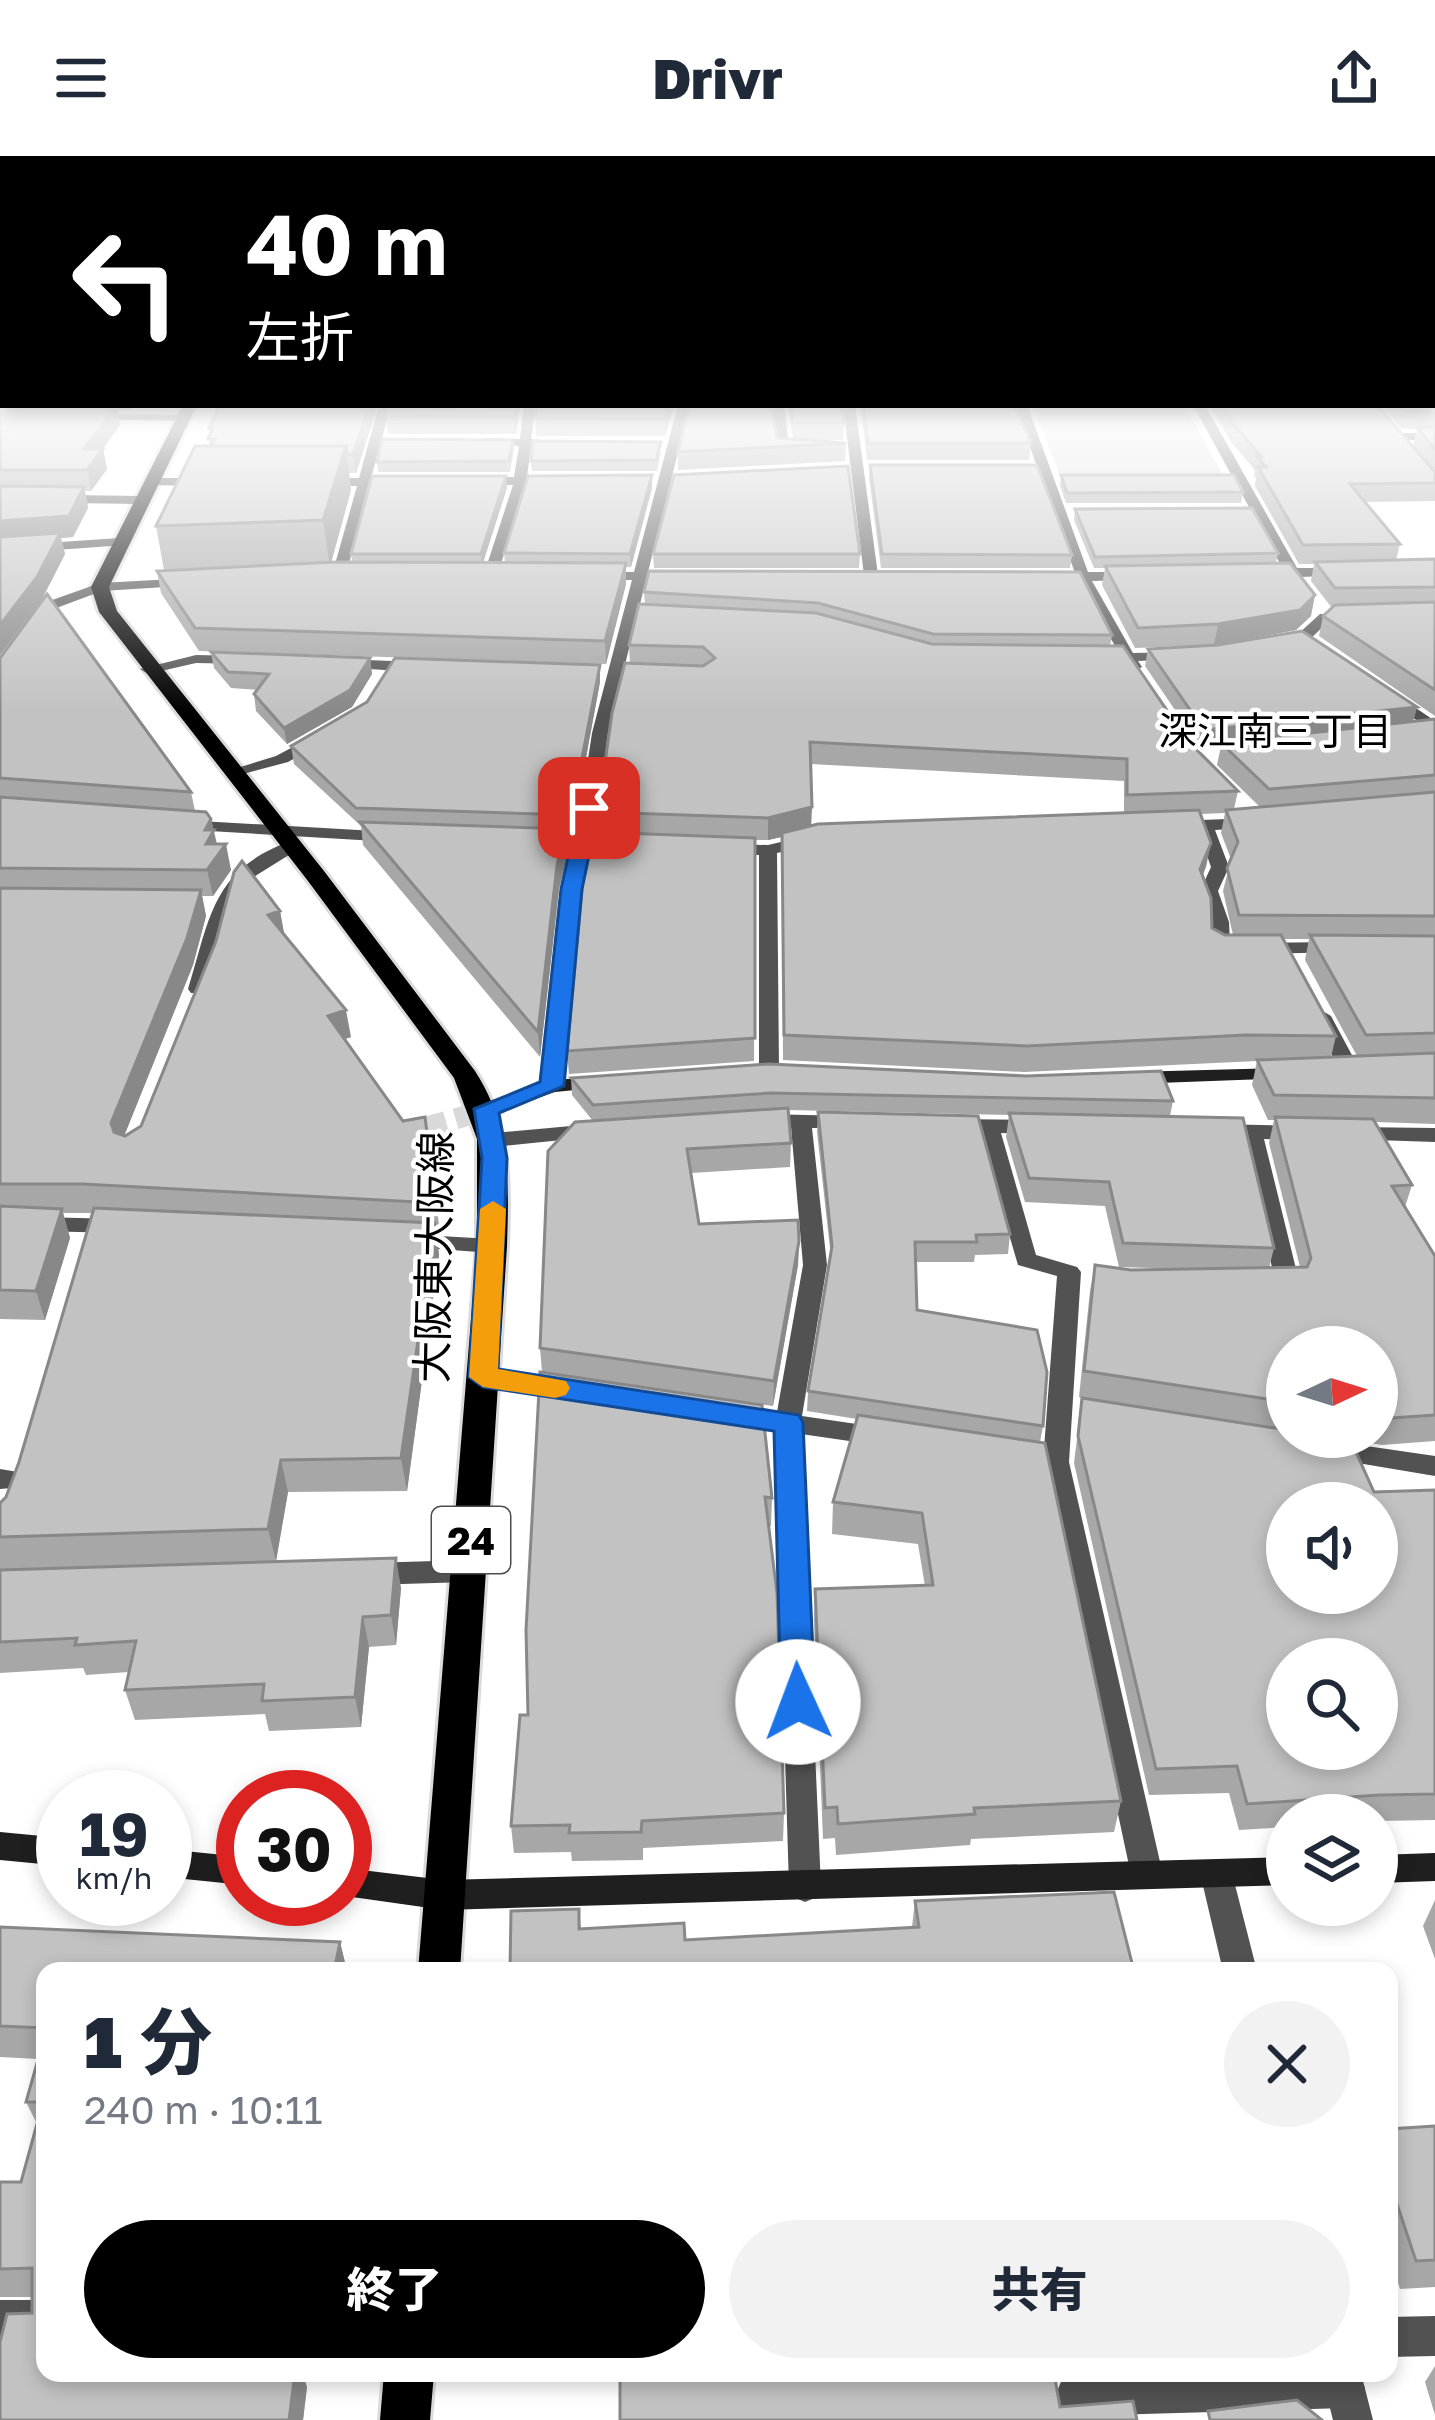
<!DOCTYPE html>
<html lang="ja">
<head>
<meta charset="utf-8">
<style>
	:root { --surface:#fff; --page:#f2f2f3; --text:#1f2937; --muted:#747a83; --accent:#000 }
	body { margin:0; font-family:"Golos Text","Noto Sans JP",sans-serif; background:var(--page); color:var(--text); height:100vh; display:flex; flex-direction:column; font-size:45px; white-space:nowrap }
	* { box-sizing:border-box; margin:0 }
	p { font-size:39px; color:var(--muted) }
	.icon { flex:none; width:66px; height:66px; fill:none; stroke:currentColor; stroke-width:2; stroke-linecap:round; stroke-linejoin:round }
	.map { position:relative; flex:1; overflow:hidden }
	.panel { position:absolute; left:36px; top:1806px; width:1362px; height:420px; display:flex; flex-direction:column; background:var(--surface); border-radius:24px; box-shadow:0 6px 18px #0003 }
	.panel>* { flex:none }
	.banner { position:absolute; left:0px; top:0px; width:1437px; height:252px; box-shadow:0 6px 18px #0003; background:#000; color:#fff; overflow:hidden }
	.needle { width:78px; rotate:86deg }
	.controls { position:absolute; left:1266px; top:1170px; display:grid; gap:24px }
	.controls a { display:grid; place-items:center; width:132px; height:132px; border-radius:50%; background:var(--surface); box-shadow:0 6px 18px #0003; font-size:60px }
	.speed { position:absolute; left:36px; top:1614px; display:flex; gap:24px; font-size:60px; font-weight:700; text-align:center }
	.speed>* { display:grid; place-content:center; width:156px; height:156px; border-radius:50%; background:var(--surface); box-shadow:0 6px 18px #0003; line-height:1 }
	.speed small { font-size:30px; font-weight:400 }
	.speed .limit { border:18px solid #d22; background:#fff; color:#111 }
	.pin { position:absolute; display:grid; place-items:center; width:102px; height:102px; color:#fff; margin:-51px; border-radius:24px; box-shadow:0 6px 18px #0006 }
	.me { position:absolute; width:132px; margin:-66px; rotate:358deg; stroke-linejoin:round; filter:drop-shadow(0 0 9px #0008) }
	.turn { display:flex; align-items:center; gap:42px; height:252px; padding:0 48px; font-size:54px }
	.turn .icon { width:156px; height:156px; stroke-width:2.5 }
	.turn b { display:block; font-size:84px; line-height:102px }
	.round { display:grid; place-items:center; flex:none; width:126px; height:126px; border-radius:63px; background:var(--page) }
	.head { display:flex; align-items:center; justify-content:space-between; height:204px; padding:0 48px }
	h1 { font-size:72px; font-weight:800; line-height:90px }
	.action { display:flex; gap:24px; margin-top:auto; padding:24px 48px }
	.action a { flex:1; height:138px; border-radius:72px; background:var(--accent); color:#fff; font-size:48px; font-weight:800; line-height:138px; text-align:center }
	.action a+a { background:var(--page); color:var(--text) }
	header { display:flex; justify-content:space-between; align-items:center; height:156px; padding:0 48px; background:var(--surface); font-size:54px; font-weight:800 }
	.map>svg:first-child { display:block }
	.green { fill:#d9d9d9 }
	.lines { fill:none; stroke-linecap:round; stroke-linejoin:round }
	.secondary-tunnel { stroke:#d9d9d9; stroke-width:21; stroke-dasharray:21 10; stroke-linecap:butt }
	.primary-casing { stroke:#dbdbdb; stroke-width:6 }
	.lane { fill:#525252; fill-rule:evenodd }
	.street { fill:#525252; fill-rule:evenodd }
	.secondary { fill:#1f1f1f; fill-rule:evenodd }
	.primary { fill:#000; fill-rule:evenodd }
	.wall { fill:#a7a7a7; fill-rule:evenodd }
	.shaded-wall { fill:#888 }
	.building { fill:#c2c2c2; stroke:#888; stroke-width:3; fill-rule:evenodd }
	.route { fill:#1a73e8; stroke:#114b97; stroke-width:3 }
	.slow { fill:#f59e0b }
	.labels { text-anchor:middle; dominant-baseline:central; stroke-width:9; stroke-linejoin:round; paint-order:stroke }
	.far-neighbourhood-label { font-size:39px; fill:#000; stroke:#fff }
	.shield { fill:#fff; stroke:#4c4c4c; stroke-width:3 }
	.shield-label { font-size:39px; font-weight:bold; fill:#000 }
	.street-label { font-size:42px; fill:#000; stroke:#fff }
</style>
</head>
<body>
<header><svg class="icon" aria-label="menu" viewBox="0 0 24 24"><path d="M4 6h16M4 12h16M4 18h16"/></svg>Drivr<svg class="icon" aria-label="share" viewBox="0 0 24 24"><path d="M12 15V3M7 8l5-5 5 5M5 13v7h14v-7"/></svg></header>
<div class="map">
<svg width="1435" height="2264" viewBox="0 0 1435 2264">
	<rect width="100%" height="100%" fill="#fff"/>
	<path class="green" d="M1033 249H1184L1229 330H1064Z"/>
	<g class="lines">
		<path class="secondary-tunnel" d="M396 980 486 954"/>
		<g class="primary-casing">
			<path id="primary" d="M183 249H197L109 431 117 455 324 715 475 915C511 970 509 1027 507 1090L460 1815H418L477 1090V983L454 922 308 725 99 456 91 431Z
				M384 2217H434L430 2264H380Z"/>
		</g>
		<path class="lane" d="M1435 2160V2200L1389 2201V2161Z
			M1177 2217H1357L1365 2232 1359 2246 1345 2252 1075 2260 1061 2254 1055 2240 1061 2226 1075 2220Z"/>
		<path class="street" d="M379 249H391L371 322H400L406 326 400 330H369L346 419 339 423 332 419 357 330H321L315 326 321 322H359Z
			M524 249H536L531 283 570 287 564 291 531 290 527 321H556L562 325 556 329H525L497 421 490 425 483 421 513 329H477L471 325 477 321H514L519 290 479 286 485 282 520 283Z
			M678 249H690L648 416H678L685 420 678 424H646L608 577 594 685 621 686 630 691 621 696 591 695 581 733 563 930 552 936 541 930 563 733 574 695 535 693 526 688 535 683 576 684 592 577 632 424H593L586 420 593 416H634Z
			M772 249H784L789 289 808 290V296H780Z
			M843 249H855L878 419 871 423 864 419Z
			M1015 249H1027L1088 416H1134L1141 420 1134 424 1092 425 1133 497 1178 496 1185 500 1183 503 1138 505 1142 511 1134 516 1124 506H1099L1092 502 1099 498 1119 497 1078 425H1049L1042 421 1049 417H1075Z
			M1193 249H1205L1297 412H1344L1351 416 1349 419 1301 421 1304 425 1297 429 1288 421 1260 420V414L1283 413Z
			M86 258 183 259 189 262 183 265 82 263Z
			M1395 277H1435V285L1391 283Z
			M150 322H208L214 326 208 330 146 329Z
			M0 338 141 340 147 344 141 348 0 346Z
			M120 382 125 383V389L0 398V390Z
			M192 422 197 423V429L102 435 51 454 5 521 0 523V507L41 448 100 427Z
			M1355 457 1360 458V464L1329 465 1308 485 1278 490 1271 486 1298 478 1320 458Z
			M196 499 245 500 252 504 245 508 196 507 148 518 140 513Z
			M340 503 419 506 427 511 419 516 335 511V505Z
			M1388 533 1435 565V577L1383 541 1380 538Z
			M319 577 327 582 325 585 288 606 232 621 224 616 276 600Z
			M1254 662 1263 667 1260 671 1215 674 1229 711 1218 735 1229 766 1230 787 1337 786 1344 788V796L1220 799 1210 793 1211 766 1200 735 1211 711 1198 674 1175 675 1166 670 1175 665Z
			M182 664 393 676 402 681 393 686 176 673V665Z
			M811 679 817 680V688L777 697 779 914 769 920 759 914V699L721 698 712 693 721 688 768 689Z
			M291 685 300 690 297 694 244 727 235 740 208 833 205 837H191L188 833C210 762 212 713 291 685Z
			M1321 854 1331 860 1361 916 1358 920H1344L1341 916 1311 860Z
			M759 958 850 960 861 966 850 972H812L827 1109 802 1260 884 1272 893 1274 897 1281 893 1288 884 1290 801 1278 821 1731 817 1741 805 1746 793 1741 789 1731 775 1274 726 1265 722 1259 726 1253 735 1250 777 1256 803 1109 791 971 751 969 748 964Z
			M951 963 1036 964 1047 971 1036 978 1001 977 1036 1099 1077 1111 1081 1116 1069 1306 1163 1719 1158 1729 1147 1733 1136 1729 1131 1719 1043 1306 1057 1120 1018 1109 979 976 943 974 940 969 943 964Z
			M593 968 601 970 604 975 601 980 494 991 483 984 494 977Z
			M1215 968 1300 970 1311 977 1300 984 1264 983 1300 1129 1296 1135 1274 1136 1262 1128 1274 1120 1242 982 1207 980 1204 975 1207 970Z
			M1353 971 1435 972V986L1345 983 1342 978Z
			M0 1060 118 1063 130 1070 118 1077 0 1074Z
			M405 1078 492 1083 504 1090 492 1097 397 1090 393 1085Z
			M483 1212 570 1225 579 1228 583 1234 579 1240 570 1243 474 1227 470 1221Z
			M1325 1284 1435 1300V1320L1316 1300 1312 1293 1316 1286Z
			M0 1313 24 1317 28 1324 24 1331 0 1333Z
			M468 1404 478 1407 482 1415 478 1423 468 1426 369 1429 359 1426 355 1418 359 1410 369 1407Z
			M1216 1703 1227 1707 1232 1717 1257 1815H1223L1200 1717 1205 1707Z
			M0 2144H45V2182H0Z
			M1321 2217H1361L1373 2264H1333Z"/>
		<path class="secondary" d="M1282 912 1292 918 1289 922 1131 928 1121 922 1131 916Z
			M599 921 610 927 606 931 555 936 486 960 475 954 478 949 552 924Z
			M0 1676 63 1682V1710L0 1704Z
			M165 1693 243 1701V1729L165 1721Z
			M1435 1697V1725L1377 1727V1699Z
			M1287 1701V1729L444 1754 345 1740V1712L444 1724Z"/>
		<use href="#primary" class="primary"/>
	</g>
	<path class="wall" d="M0 240H3V249H135L131 254H117L120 269 103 293 107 313 91 335H85L88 352 73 381 61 382 65 398 42 443 0 499Z
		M1435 240V345L1365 346 1400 388 1396 404 1435 403V560L1319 480 1323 460 1332 452 1311 425 1314 408H1299L1255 330 1256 322 1254 319 1255 314 1231 286 1210 249H1377L1428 308 1413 290 1417 273 1401 272 1382 249H1434Z
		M378 249 356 317H349L351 334 331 406H352L351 398 507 332 483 406H505L504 397 652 319V332L631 411H626V428L606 508 199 495 161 437 157 415 164 414 156 370 209 290V272Z
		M388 249H520L516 278H388L386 260Z
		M674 249 665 280H536L535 262Z
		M788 249H841L844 267 843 284H814L846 287 845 305 678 314V296L777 282 793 283Z
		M860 249H1014L1031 287 1029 304H867Z
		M513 284 514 294 510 316H378L377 306Z
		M661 296 657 315H532L531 305Z
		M870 309 1072 399 1070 412H881L869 322Z
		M1061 319 1243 336 1241 347H1066L1060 330Z
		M1075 353 1278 397 1276 407 1311 460 1296 474 1214 489 1135 492 1102 429 1105 412H1094L1074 364Z
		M653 398H860L859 412H654Z
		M649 415 1112 479 1110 490 1188 585 1238 635 1234 653 1260 651 1217 609 1221 590 1201 592 1145 510 1148 493 1417 551 1413 566 1435 563V968L1375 966 1412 1029 1405 1051 1435 1100V1285L1382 1289 1350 1284 1374 1336 1435 1334V1664L1377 1665V1659H1287V1671L1239 1674 1229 1637 1149 1639 1074 1307 1082 1242 1079 1241 1090 1135 1095 1109 1131 1114 1186 1113 1119 1111 1105 1050 1025 1046 1006 981 1009 959 788 954 791 987 790 1011 691 1017 699 1068 799 1085 798 1109 773 1250 644 1231 772 1342 771 1370H769L784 1657 783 1685 643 1692V1704L572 1705 571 1696 514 1697 511 1670 528 1559 542 1216 540 1192 593 965 572 939 571 922 1173 945 1170 960 1274 1092 1269 1112 1300 1111 1269 987 1274 964H1268L1252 929 1257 905 1024 916 783 904 782 681 768 684H755L754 905 569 918 567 895 599 677 598 656 630 507 629 489 645 448 644 436ZM811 608 1124 625V657L811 670ZM1225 657 1221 677 1231 703 1223 735 1233 779H1225L1212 772 1203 719 1211 687 1200 658ZM1283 783H1309L1305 804 1357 900 1331 901 1336 880ZM1287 1191H1377V1281H1287Z
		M211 496 370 502 372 518 352 551 287 588 256 555 254 538 258 534 231 532 214 512Z
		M0 502 191 636 195 655 211 663 217 688 231 714 213 740H202L206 760 193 809 124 980 141 970 280 755 284 779 351 881 345 883 403 965 425 961 440 1076H436L439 1099 407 1335 288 1336 276 1405 0 1414V1347L6 1341 19 1306 92 1057H63L70 1082 45 1164 0 1163Z
		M600 526 572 677H567L568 696 559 733 540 901 363 689 361 670 294 608 291 590Z
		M818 956 1010 1078 1008 1098 975 1099 974 1106H916L917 1154 1043 1270 1040 1286 1121 1645 1114 1676 971 1683 970 1689 836 1699 835 1682 823 1683 814 1464 815 1433 925 1430 918 1388 832 1378 833 1346 857 1263 807 1255 808 1235 831 1101 817 976Z
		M0 1414 401 1432 396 1489 369 1491 361 1571 269 1575 265 1558 135 1564 125 1534 129 1516 86 1519 83 1512 0 1517Z
		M1435 1744V1803L1423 1770Z
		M915 1745 1134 1815H510L579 1753 581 1772 685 1784 912 1771Z
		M0 1771 340 1786 347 1815H45V2217H302L307 2231 303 2264H0V2186L7 2158 32 2157V2141H0V2026H21L37 1968 26 1946 38 1903 0 1901Z
		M1435 1970V2131L1400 2133 1389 2098V1973Z
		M1435 2210V2259L1425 2226Z"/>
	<path class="shaded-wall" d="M370 249H378L356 317 353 298Z
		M517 249H520L516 278 515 261Z
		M669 249H674L665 280V263Z
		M117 250 120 269 90 310 103 293 107 313 91 335 84 293Z
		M346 290 351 334 330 411 323 364Z
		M652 319V332L631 411 630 398Z
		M506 320 507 332 482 410 481 398Z
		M84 331 88 352 73 381 61 382 65 398 42 443 0 499V365Z
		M626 407V428L606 508 605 485Z
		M1315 439 1311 460 1296 474 1214 489 1218 468Z
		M370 502 372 518 352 551 287 588 284 572Z
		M600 509V526L572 677 571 659Z
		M1417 551 1412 569 1221 587V590L1201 592 1204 574Z
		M812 651 811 674 768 684V662Z
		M211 663 219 699 226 688 231 714 213 740 207 714 205 674Z
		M567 673 568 696 559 733 540 901 538 876 557 709Z
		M1211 687 1206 711 1196 736 1200 713Z
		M201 734 206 760 193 809 118 995 111 967Z
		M280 755 285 782 268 759Z
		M346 854 351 881 332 887 328 860Z
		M62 1053 70 1082 45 1164 36 1135Z
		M435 1067 439 1099 407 1335 401 1302Z
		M799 1085 798 1109 773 1250 774 1225Z
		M281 1304 288 1336 276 1405 268 1373Z
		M396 1402 401 1432 396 1489 391 1459Z
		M363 1461 369 1491 361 1571 355 1541Z
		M340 1786 347 1815H334Z
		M295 2217H302L307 2231 303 2264H289Z"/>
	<path class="building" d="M1434 240 1435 256 1405 255 1400 249H1434Z
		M0 248 3 249 117 250 84 293H103L87 314H0Z
		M220 249H370L353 298H347L346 290H211L215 283H208L213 272H209Z
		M388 249H517L515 261 386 260Z
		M537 249H669L665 263 535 262Z
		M690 249H771L777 282 846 287 678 296Z
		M791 249H841L844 267H793Z
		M863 249H1014L1031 287H868Z
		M1223 249H1377L1435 316V327L1350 328 1400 388 1303 389 1258 311H1266L1257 300H1261L1233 268Z
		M1435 271V294L1418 272Z
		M382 283 513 284 509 305 377 306Z
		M533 285 661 286 656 304 531 305Z
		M195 290H346L323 364 156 370Z
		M870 309H1037L1072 399 882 398Z
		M848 310 860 398H653L674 319Z
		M652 319 630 398 504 397 528 320Z
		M1061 319H1234L1243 336 1067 337Z
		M372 320H506L481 398H351Z
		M0 330 84 331 69 360 0 365Z
		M1252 352 1278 397 1095 401 1075 353Z
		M60 377 37 421 0 469V381Z
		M1435 403V431L1335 432 1315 406Z
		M336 406 626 407 605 485 195 472 157 415Z
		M1290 407 1315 439 1300 454 1218 468 1138 472 1105 410Z
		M649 415 1080 416 1112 479 933 478 818 447 644 436Z
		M47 438 191 636 0 622V502Z
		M1435 446V534L1323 460 1335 449Z
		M639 448 816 457 932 488 1123 490 1188 585 1238 635 1127 639V603L810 586 812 651 768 662 598 656 612 557 625 507 703 510 715 502 703 491 629 489Z
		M1302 475 1417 551 1204 574 1148 493 1218 489Z
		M211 496 370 502 350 534 284 572 254 538 269 518 228 516Z
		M395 502 600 509 571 659 356 652 291 590 367 546Z
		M1435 563V619L1269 633 1221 587Z
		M1435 636V760L1239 759 1227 712 1238 686 1226 654Z
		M0 641 206 656 211 663 205 674H214L206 688H226L207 714 0 712Z
		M1199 654 1211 687 1200 713 1211 742 1212 772 1225 779H1281L1336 880 1246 879 1027 890 784 879 782 677 818 668Z
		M360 666 567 673 557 709 538 876Z
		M594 676 755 682V882L567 895 584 712Z
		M242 705 280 755 268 759 346 854 328 860 403 965 425 961 436 1047 83 1028H0V732L201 734 187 782 111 967 114 976 125 980 141 970 216 785 234 716Z
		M1310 779 1435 780V877L1366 879Z
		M1435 897V942L1274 939 1257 904Z
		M769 908 1026 920 1161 915 1173 945 770 937 593 949 571 922Z
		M788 952 791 987 687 993 699 1068 798 1064 799 1085 774 1225 540 1192 548 995 575 966Z
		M818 956 978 960 1010 1078 976 1079 977 1086H915L917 1154 1037 1174 1047 1216 1043 1270 808 1235 832 1090Z
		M1009 957 1243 962 1274 1092 1123 1087 1109 1026 1029 1022Z
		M1275 961 1373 963 1412 1029 1392 1030 1435 1100V1259L1391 1262 1377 1260V1191H1287V1246L1084 1215 1095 1109 1131 1114 1307 1111 1311 1102Z
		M0 1050 62 1053 36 1135 0 1134Z
		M94 1052 435 1067 401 1302 281 1304 268 1373 0 1381V1347L6 1341 19 1306Z
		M540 1216 762 1249 772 1342 765 1341 777 1437 784 1657 642 1665 641 1676 569 1677 570 1669 511 1670 520 1559H528L526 1474Z
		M1082 1242 1287 1274V1281H1335L1350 1283 1374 1336 1435 1334V1638L1380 1639 1247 1648 1237 1610 1156 1613 1078 1280ZM1287 1347H1377V1437H1287ZM1287 1503H1377V1593H1287Z
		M858 1259 1045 1287 1121 1645 974 1652 975 1658 838 1668 837 1651 825 1652 815 1433 933 1429 922 1357 833 1346Z
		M396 1402 391 1459 363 1461 355 1541 262 1545 264 1528 125 1534 136 1485 75 1489 77 1482 0 1486V1414Z
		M1114 1736 1134 1815H510L511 1755 579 1753V1773L684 1767 685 1784 919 1771 915 1745Z
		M0 1771 340 1786 334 1815H45V1872L0 1870Z
		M45 1879V2217H295L289 2264H0V2186L7 2158 32 2157V2112L0 2113V2026H21L43 1946H26Z
		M1435 1970V2104L1416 2105 1389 2024V1973Z
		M620 2217H1054L1060 2251 1133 2245 1137 2264H620Z
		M1297 2244 1322 2264H1210L1208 2255Z"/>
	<linearGradient id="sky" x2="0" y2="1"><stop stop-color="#8baccb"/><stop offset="0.43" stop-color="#fff"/><stop offset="1" stop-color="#fff" stop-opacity="0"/></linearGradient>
	<rect width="1435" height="557" fill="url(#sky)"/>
	<path class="route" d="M589 647 599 652 582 733 564 930 499 957 507 1002 498 1213 799 1259 803 1267 815 1546 810 1555 798 1560 786 1555 781 1546 774 1275 483 1231 469 1221 482 1002 474 953 540 926 561 733 579 652Z"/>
	<path class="slow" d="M493 1045 506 1053 498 1213 566 1225 570 1232 566 1239 555 1242 483 1231 469 1221 480 1053Z"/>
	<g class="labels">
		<g class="far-neighbourhood-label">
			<text x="1275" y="574">深江南三丁目</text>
		</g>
		<rect class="shield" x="432" y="1351" width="78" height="66" rx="9"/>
		<g class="shield-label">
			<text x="471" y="1384">24</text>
		</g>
		<g class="street-label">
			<text transform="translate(433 1101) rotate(-89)">大阪東大阪線</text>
		</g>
	</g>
</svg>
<div class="controls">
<a><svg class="needle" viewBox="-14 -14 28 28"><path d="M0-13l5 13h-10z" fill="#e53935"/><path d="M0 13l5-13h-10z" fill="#747a83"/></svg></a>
<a><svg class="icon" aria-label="sound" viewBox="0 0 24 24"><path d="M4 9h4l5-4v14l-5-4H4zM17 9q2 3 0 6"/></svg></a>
<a><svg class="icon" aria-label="search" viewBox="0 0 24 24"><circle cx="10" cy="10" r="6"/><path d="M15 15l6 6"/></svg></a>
<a><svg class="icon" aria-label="layers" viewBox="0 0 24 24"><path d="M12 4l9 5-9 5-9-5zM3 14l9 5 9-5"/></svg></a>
</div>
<div class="speed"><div>19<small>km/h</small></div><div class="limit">30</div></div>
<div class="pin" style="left:589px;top:652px;background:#d93025"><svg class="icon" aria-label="arrive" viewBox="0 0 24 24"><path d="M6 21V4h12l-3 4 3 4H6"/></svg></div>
<svg class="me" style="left:798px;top:1546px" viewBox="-20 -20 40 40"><circle r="19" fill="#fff"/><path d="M0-13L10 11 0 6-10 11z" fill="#1a73e8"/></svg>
<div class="banner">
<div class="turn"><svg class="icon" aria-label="left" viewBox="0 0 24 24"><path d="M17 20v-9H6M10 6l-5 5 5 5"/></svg><div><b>40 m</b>左折</div></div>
</div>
<section class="panel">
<div class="head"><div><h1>1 分</h1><p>240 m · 10:11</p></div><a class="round"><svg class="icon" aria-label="close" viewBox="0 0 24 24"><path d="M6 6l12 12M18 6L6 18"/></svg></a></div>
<div class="action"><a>終了</a><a>共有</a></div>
</section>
</div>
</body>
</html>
